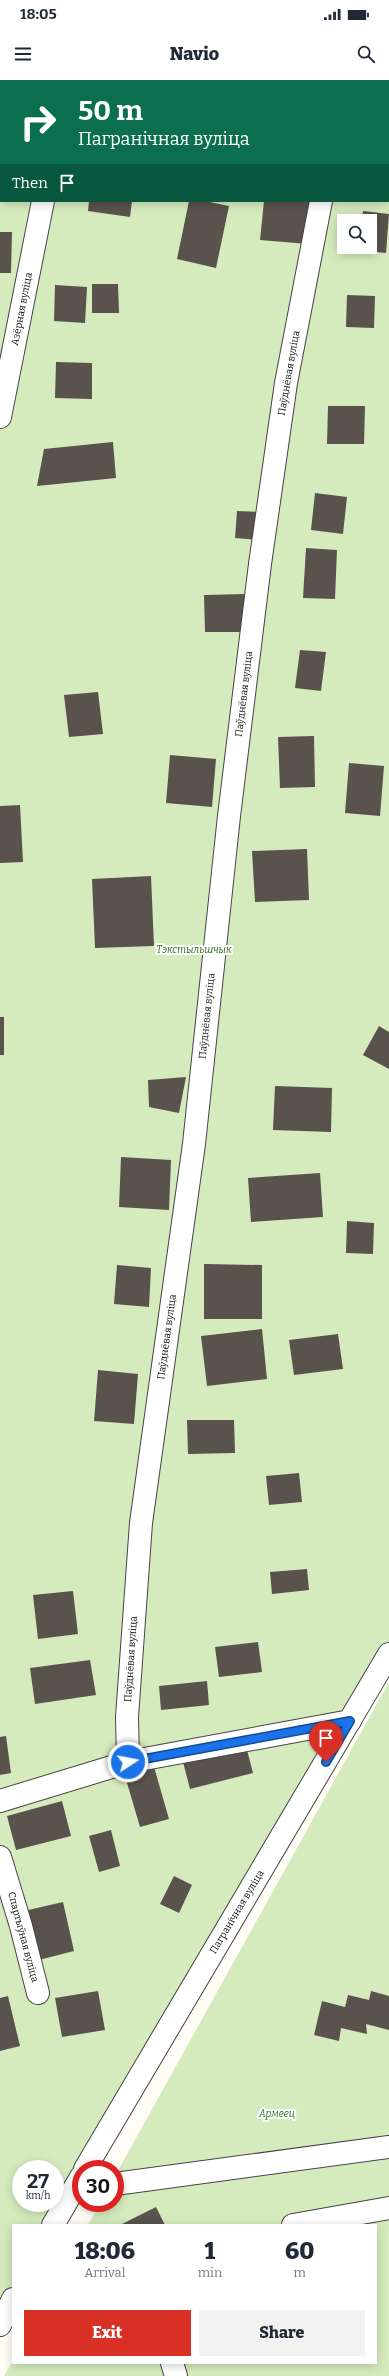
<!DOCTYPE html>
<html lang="en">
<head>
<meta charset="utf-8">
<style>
	:root { --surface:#fff; --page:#f2f2f3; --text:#1f2937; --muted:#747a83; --accent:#d93025 }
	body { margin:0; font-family:Bitter,serif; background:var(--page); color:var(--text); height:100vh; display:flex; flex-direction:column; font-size:15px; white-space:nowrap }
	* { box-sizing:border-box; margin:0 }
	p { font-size:13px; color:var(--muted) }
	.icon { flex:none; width:22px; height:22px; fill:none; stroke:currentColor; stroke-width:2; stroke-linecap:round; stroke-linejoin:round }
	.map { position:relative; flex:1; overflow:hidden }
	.drawer { position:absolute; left:12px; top:2144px; width:365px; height:140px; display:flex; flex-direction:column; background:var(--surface); border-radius:0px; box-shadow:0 2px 10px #0003 }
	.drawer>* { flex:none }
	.top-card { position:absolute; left:0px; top:0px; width:389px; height:122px; box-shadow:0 2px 10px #0003; background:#0b6e4f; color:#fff; overflow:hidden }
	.buttons { position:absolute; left:337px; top:134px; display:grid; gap:8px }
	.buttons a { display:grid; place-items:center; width:40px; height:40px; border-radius:0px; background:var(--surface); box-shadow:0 2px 10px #0003; font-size:20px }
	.speed { position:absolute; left:12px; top:2080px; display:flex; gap:8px; font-size:20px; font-weight:700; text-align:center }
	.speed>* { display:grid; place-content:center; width:52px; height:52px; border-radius:50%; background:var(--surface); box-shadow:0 2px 10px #0003; line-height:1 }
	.speed small { font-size:10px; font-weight:400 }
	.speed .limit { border:6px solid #d22; background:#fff; color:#111 }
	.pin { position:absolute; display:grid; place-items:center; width:34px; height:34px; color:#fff; margin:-41px -17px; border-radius:50% 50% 50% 0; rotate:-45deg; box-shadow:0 0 4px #0007 }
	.pin .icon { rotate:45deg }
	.me { position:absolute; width:44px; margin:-22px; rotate:79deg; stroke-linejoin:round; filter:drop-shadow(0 0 3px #0008) }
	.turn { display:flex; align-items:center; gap:14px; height:84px; padding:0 12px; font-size:18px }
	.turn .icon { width:52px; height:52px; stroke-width:2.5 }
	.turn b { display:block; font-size:28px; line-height:34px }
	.then { display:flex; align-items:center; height:38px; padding:0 12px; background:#0003; gap:8px; font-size:15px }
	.eta { display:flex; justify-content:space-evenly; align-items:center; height:68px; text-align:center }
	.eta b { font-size:24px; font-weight:800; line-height:28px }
	.button { display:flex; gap:8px; margin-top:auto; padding:8px 12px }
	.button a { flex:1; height:46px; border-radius:0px; background:var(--accent); color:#fff; font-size:16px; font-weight:800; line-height:46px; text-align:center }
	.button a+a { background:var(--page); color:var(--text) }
	.status { display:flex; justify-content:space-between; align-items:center; height:28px; padding:0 20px; background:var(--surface); direction:ltr }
	.status svg { height:11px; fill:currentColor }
	header { display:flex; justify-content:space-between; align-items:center; height:52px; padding:0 12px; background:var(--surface); font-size:18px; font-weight:800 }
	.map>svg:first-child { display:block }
	.green { fill:#d5ebbd; fill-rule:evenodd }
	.building { fill:#5a524d }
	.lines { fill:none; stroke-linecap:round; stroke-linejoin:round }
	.minor-casing { stroke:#444; stroke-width:24 }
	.minor { stroke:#fff; stroke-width:22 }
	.route-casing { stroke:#114b97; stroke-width:10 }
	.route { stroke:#1a73e8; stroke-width:7 }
	.labels { text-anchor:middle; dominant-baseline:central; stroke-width:4; stroke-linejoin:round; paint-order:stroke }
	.street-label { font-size:10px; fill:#111; stroke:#fff }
	.park-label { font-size:10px; font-style:italic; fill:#2f6b1f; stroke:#fff }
</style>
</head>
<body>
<div class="status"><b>18:05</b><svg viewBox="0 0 49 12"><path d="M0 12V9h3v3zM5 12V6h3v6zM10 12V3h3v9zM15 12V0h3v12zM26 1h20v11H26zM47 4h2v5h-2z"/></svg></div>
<header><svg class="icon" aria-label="menu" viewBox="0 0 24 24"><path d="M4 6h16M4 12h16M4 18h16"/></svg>Navio<svg class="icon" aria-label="search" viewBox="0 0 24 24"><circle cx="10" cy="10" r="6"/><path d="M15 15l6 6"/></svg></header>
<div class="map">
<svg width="389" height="2296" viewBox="0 0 389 2296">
	<rect width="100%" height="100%" fill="#fffdf5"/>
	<path class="green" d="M0 0H389V1574L54 2145H13V2220L0 2246ZM1 1H388V121H1ZM344 141H370V167H344ZM21 2089H55V2123H21Z
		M389 1602V2296H4L13 2280V2283H376V2145H88L100 2123H115V2096Z"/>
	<path class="building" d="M89 121H132L130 137 88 131Z
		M189 121H205L229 126 216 188 177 179Z
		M264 121H312L308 164 260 160Z
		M363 131 389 134 386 173 359 170V167H370V141H362Z
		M0 152H12L11 193H0Z
		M92 204H118L119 233H92Z
		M55 205 87 207 85 243 54 241Z
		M347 215 375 216 374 248 346 247Z
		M56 282 92 283V319L55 318Z
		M328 326H365L364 364H327Z
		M113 362 116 398 37 406 44 369Z
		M315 413 347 417 343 454 311 450Z
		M237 431 262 432 260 460 235 458Z
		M306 468 337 470 335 519 303 518Z
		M247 514 248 552H205L204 515Z
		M300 570 326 572 321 611 295 608Z
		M98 612 103 654 69 657 64 615Z
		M314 656 315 707 280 708 278 657Z
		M170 675 216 679 212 727 166 723Z
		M349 683 384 686 380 736 345 733Z
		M20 725 23 782 0 783V726Z
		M307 769 309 820 255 822 252 771Z
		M151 796 154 866 95 868 92 799Z
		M0 937H4V975H0Z
		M379 946 389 952V989L363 975Z
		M186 997 179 1033 149 1027 148 1000Z
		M275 1006 332 1008 331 1052 273 1050Z
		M121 1077 171 1080 169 1130 119 1127Z
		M320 1093 323 1137 251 1142 248 1098Z
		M347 1141 374 1143 373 1174 346 1173Z
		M204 1184 262 1185V1239H204Z
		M117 1185 151 1188 149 1227 114 1224Z
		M262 1249 267 1299 207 1306 201 1256Z
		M338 1254 343 1289 294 1295 289 1260Z
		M98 1290 138 1294 134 1344 94 1341Z
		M187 1340H234L235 1373 188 1374Z
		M299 1393 302 1422 269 1425 266 1396Z
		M307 1489 309 1510 272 1514 270 1492Z
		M73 1511 78 1554 38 1559 33 1515Z
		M258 1562 262 1592 219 1597 215 1567Z
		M90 1580 96 1615 35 1624 30 1588Z
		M207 1601 209 1625 161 1630 159 1606Z
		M6 1656 11 1693 0 1695V1657Z
		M246 1666 253 1693 190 1709 183 1682Z
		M154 1687 169 1739 140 1747 125 1696Z
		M62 1721 71 1756 16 1770 7 1736Z
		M111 1750 120 1786 99 1792 89 1756Z
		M174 1796 192 1805 179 1833 160 1824Z
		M63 1822 74 1871 35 1881 24 1831Z
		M98 1911 105 1950 62 1957 55 1918Z
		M371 1911 389 1916V1950L366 1944 367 1954 341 1948 339 1961 314 1955 322 1921 345 1927 348 1915 369 1920Z
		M8 1916 20 1966 0 1971V1918Z
		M156 2127 165 2145H120Z"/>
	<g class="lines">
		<g class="minor-casing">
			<path id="minor" d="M67 1 68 0
				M349 1V0
				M0 337 43 121
				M128 1682 127 1637 141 1443 194 1064 229 736 260 484 286 303 321 121
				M0 1721 128 1682 350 1641
				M0 1777 21 1846 38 1913
				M85 2089 389 1574
				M115 2104 389 2067
				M53 2145 81 2097
				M293 2145 389 2128
				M0 2245 13 2219
				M172 2283 176 2296"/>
		</g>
		<use href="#minor" class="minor"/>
	</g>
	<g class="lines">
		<g class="route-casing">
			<path id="route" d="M128 1682 350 1641 326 1682"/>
		</g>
		<use href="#route" class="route"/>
	</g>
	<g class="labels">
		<g class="street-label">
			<text transform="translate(22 229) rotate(-79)">Азёрная вуліца</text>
			<text transform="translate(289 293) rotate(-80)">Паўднёвая вуліца</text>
			<text transform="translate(244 614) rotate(-83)">Паўднёвая вуліца</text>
			<text transform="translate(207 936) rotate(-84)">Паўднёвая вуліца</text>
			<text transform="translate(167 1257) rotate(-82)">Паўднёвая вуліца</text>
			<text transform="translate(131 1579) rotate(-86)">Паўднёвая вуліца</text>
			<text transform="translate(237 1832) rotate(-59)">Пагранічная вуліца</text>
			<text transform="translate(23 1857) rotate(75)">Спартыўная вуліца</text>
		</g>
		<g class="park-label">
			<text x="194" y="870">Тэкстыльшчык</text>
			<text x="277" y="2034">Армеец</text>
		</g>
	</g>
</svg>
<div class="buttons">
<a><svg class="icon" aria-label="search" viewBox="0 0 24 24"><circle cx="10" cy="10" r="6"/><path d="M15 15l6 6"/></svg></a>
</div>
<div class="speed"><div>27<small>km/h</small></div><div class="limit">30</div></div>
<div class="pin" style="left:326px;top:1682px;background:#d93025"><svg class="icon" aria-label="arrive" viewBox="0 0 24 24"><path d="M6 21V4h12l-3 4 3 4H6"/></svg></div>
<svg class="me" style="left:128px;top:1682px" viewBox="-20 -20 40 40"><circle r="17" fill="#1a73e8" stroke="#fff" stroke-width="3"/><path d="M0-11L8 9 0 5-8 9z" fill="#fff"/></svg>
<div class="top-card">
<div class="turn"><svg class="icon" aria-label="right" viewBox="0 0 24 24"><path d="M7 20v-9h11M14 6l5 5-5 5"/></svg><div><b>50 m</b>Пагранічная вуліца</div></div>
<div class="then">Then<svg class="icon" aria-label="arrive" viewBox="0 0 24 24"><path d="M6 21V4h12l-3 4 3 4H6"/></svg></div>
</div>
<section class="drawer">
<div class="eta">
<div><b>18:06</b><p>Arrival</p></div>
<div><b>1</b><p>min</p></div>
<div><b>60</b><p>m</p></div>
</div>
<div class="button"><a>Exit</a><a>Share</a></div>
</section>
</div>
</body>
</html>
